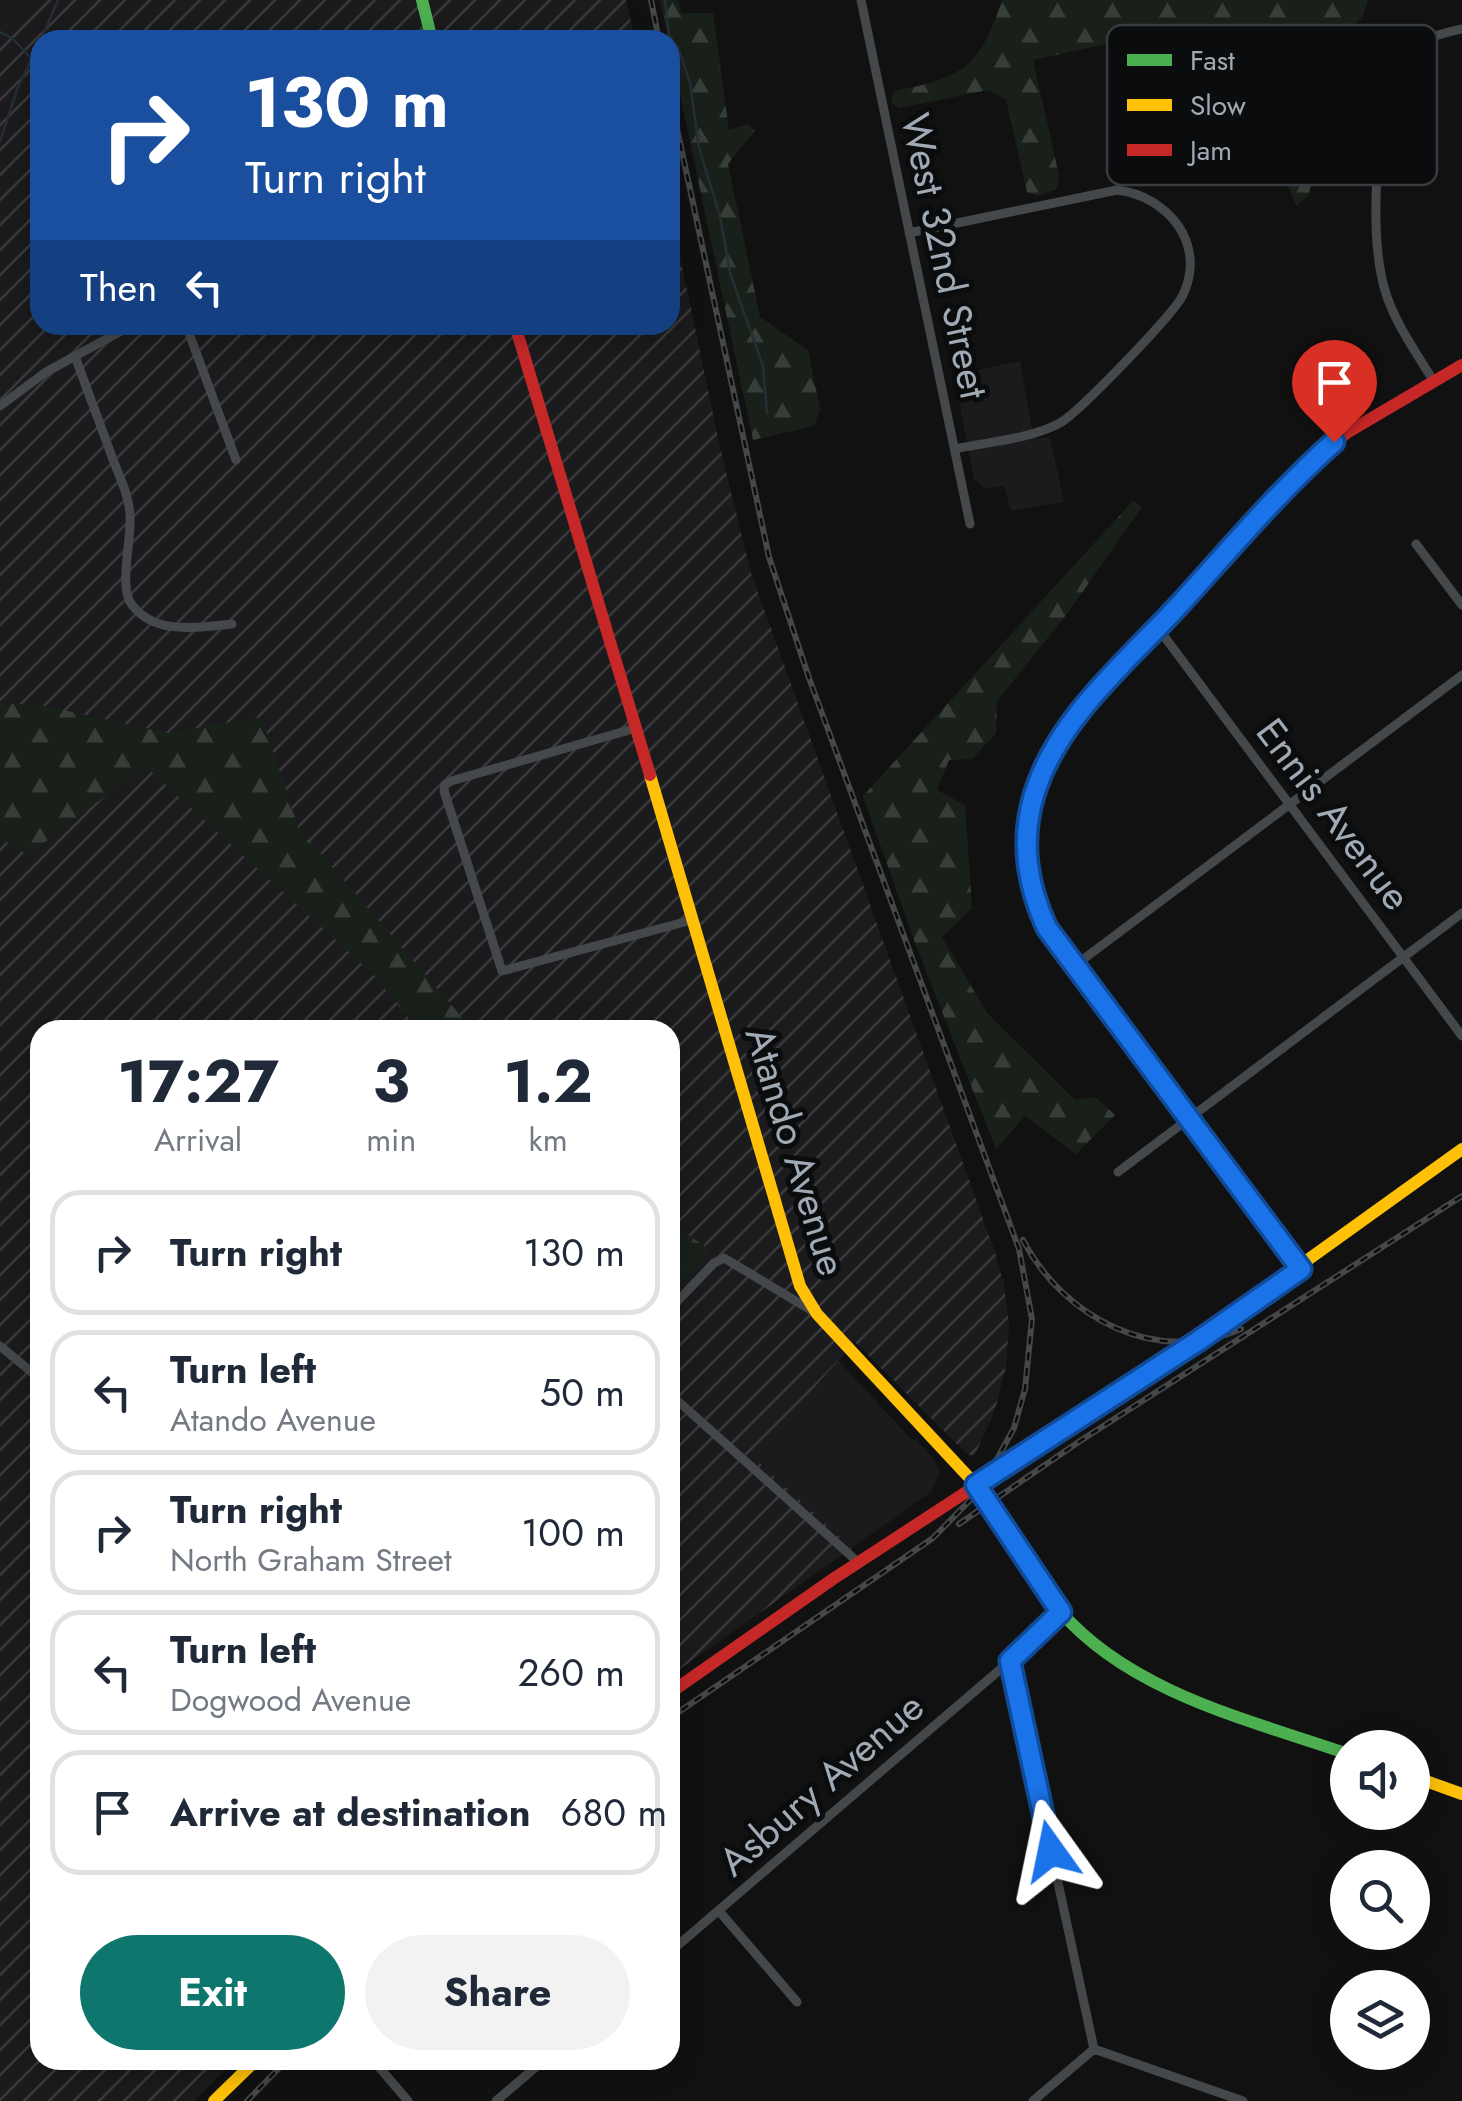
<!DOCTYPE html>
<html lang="en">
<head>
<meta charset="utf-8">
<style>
	:root { --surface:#fff; --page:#f2f2f3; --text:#1f2937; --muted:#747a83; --line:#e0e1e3; --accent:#0f766e }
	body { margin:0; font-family:Jost,sans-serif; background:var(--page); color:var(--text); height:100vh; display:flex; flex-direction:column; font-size:38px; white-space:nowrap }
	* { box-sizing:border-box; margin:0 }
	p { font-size:32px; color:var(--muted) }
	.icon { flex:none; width:55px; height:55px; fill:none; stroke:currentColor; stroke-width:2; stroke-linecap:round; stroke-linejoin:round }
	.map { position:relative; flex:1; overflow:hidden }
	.sheet { position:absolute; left:30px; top:1020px; width:650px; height:1050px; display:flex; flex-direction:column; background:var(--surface); border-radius:30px; box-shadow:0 5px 25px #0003 }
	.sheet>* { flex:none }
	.hud { position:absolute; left:30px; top:30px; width:650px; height:305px; border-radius:30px; box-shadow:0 5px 25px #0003; background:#1a4fa0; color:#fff; overflow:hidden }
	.buttons { position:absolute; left:1330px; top:1730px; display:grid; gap:20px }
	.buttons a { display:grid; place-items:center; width:100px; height:100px; border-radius:50%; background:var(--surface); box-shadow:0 5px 25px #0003; font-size:50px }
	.pin { position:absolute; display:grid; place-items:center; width:85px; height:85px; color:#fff; margin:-102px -42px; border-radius:50% 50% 50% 0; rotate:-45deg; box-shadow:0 0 10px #0007 }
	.pin .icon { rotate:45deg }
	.me { position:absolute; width:110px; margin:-55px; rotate:348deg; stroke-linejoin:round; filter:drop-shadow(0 0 8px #0008) }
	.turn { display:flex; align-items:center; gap:35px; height:210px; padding:0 50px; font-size:45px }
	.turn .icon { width:130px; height:130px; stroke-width:2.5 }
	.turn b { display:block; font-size:70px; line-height:85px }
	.then { display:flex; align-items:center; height:95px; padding:0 50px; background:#0003; gap:20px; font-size:38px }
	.eta { display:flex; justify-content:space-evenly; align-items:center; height:170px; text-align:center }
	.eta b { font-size:60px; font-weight:700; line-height:70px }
	.cta { display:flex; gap:20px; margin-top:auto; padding:20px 50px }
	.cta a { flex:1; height:115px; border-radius:60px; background:var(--accent); color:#fff; font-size:40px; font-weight:700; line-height:115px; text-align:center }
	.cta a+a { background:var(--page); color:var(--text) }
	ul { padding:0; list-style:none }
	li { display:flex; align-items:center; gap:30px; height:125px; margin:0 20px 15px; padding:0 30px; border:5px solid var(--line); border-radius:30px }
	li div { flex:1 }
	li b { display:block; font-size:38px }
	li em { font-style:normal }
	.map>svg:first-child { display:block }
	.built { fill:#1b1b1d }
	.industrial { fill:url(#industrial-furrows) }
	.forest { fill:url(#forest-firs) }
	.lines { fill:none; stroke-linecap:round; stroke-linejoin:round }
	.stream { stroke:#242f34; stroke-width:2.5 }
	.street { stroke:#45484a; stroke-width:9 }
	.fast { stroke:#4caf50; stroke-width:12 }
	.slow { stroke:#ffc107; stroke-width:12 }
	.jam { stroke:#c62828; stroke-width:12 }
	.rail-casing { stroke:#454749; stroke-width:6 }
	.rail { stroke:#0b0c0d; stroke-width:2.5; stroke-dasharray:8; stroke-linecap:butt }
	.route-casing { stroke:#114b97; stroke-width:25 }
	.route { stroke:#1a73e8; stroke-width:18 }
	.labels { text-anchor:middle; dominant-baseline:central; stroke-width:10; stroke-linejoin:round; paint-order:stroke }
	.street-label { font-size:40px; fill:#a0aab4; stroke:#0b0c0d }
	.key { fill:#0b0c0d; stroke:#383b3f; stroke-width:2.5 }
	.key-label { font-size:28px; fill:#a0aab4 }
</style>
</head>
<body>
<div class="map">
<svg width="1462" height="2101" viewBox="0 0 1462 2101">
	<defs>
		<pattern id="industrial-furrows" width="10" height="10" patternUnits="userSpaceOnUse" patternTransform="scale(2.5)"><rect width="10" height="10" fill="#1b1b1d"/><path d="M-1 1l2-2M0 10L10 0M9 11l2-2" fill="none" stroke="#39393b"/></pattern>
		<pattern id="forest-firs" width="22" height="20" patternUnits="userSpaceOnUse" patternTransform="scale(2.5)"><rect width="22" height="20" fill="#192019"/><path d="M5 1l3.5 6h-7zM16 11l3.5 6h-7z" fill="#373e38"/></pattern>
	</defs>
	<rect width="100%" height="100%" fill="#111"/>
	<path class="built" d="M0 0H39L0 27Z
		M1020 361 1034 439 1050 437 1064 502 1011 511 1004 486 986 489 974 479 954 375Z
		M838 1360 912 1440 915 1439 934 1459 940 1472 931 1492 852 1548 752 1456Z"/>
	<path class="industrial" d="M39 0H626L635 40H40V325H670V208L719 443 751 573 995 1252 1004 1285 1009 1325 1006 1367 995 1410 974 1457 966 1453 855 1342 752 1456 852 1548 670 1676V1030H40V2060H235L194 2101H0V27Z"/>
	<path class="forest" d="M660 0H678L682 13H713L729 130 747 124 755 130 728 164 760 317 808 350 820 409 814 426 753 440Z
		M1002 0H1368L1363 16 1340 38 1328 64 1309 195 1296 206 1288 185 1292 125 1274 98 1221 134 1210 131 1189 36 1126 40 1033 60 1059 176 1057 189 1038 196 1027 192 1006 99 988 90 899 108 891 102 894 91C962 78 980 68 1002 0Z
		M1133 501 1142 507 1070 610 997 701 996 733 972 759 949 760 937 790 965 805 972 908 942 937 987 1013 1075 1100 1095 1097 1115 1115 1076 1154 1025 1116 996 1149 915 943 863 796Z
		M0 703 40 705 168 733 262 717 298 827 473 1030H418L373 974 145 766 28 855 0 838Z
		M670 1223 711 1250 670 1297Z"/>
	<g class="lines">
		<path class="stream" d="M665 0 669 35 678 47 690 83 699 148 720 216 730 273 763 366 767 413
			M0 32 12 38 29 56
			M41 39 58 0
			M0 141 18 87 40 41"/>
		<path class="street" d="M861 0 970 524
			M909 233 1117 190C1168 196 1207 244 1183 295 1173 315 1079 412 1060 423 1030 439 988 442 955 449
			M186 325 236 460
			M75 356C87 390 100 423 112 457 119 476 129 495 130 515 132 539 118 588 132 605 156 636 199 627 232 624
			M1434 382C1416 352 1393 321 1384 287 1368 227 1380 148 1383 87 1392 46 1426 37 1462 29
			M0 406 46 372 132 325
			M1416 544 1462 605
			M1158 628 1462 1036
			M636 728 451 781 445 785 444 791 502 971 692 920
			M1073 967 1462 675
			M1118 1172 1462 913
			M670 1309 714 1263 724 1258 814 1312
			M0 1346 40 1379
			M670 1394 859 1563
			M1061 1612 1010 1661 1094 2049 1243 2101
			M719 1911 797 2002
			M670 1952 1010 1661
			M373 2060 408 2101
			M496 2101 544 2060
			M1033 2101 1094 2049"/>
		<path class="fast" d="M422 0 432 40
			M1138 650C1054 740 996 800 1047 929L1301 1269
			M1009 1534C1026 1559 1041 1588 1060 1611 1131 1693 1250 1720 1348 1754"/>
		<path class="slow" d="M650 775 800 1286 817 1314 976 1485 1009 1534
			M1167 1361 1462 1149
			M1412 1776 1462 1794
			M214 2101 256 2060"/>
		<path class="jam" d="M515 325 650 775
			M1138 650 1321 453 1348 432 1462 365
			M670 1693 833 1579 1167 1361"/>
		<g class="rail-casing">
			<path id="rail" d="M651 0 659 40
				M670 96 769 557 809 678 1019 1249 1032 1319 1025 1389 1014 1428 980 1490 933 1538 670 1718
				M1023 1240C1064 1319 1157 1366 1241 1329
				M959 1524 1080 1441 1462 1196
				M247 2101 287 2060"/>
		</g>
		<use href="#rail" class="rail"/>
	</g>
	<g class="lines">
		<g class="route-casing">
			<path id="route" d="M1051 1851 1010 1661 1061 1612 976 1485 1198 1341 1301 1269 1047 928C1027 885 1020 842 1034 795 1057 718 1128 661 1181 603 1230 549 1279 491 1334 442"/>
		</g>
		<use href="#route" class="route"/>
	</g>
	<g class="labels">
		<g class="street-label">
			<text transform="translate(945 256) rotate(78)">West 32nd Street</text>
			<text transform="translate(1334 814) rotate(53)">Ennis Avenue</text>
			<text transform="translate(796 1151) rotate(73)">Atando Avenue</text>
			<text transform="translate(821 1784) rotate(-41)">Asbury Avenue</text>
		</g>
	</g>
	<rect x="1107" y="25" width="330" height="160" rx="15" class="key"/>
	<rect x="1127" y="54" width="45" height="12" fill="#4caf50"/>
	<rect x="1127" y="99" width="45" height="12" fill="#ffc107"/>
	<rect x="1127" y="144" width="45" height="12" fill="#c62828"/>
	<g class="key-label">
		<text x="1190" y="70">Fast</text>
		<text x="1190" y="115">Slow</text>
		<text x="1190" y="160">Jam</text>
	</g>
</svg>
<div class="buttons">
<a><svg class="icon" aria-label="sound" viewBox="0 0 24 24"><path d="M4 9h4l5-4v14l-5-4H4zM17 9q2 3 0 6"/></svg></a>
<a><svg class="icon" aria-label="search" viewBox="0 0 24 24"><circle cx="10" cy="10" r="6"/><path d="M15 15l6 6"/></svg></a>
<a><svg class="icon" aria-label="layers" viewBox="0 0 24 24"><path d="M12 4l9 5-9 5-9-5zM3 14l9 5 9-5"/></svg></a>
</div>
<div class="pin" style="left:1334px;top:442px;background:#d93025"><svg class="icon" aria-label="arrive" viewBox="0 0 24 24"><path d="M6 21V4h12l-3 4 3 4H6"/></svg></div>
<svg class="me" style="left:1051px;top:1851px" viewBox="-20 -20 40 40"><path d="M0-17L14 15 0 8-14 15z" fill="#1a73e8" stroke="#fff" stroke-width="4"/></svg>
<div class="hud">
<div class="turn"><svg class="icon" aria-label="right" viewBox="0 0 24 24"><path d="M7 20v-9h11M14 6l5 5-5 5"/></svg><div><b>130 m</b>Turn right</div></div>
<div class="then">Then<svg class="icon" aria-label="left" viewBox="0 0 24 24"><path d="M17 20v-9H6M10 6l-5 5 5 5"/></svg></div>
</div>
<section class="sheet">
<div class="eta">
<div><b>17:27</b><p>Arrival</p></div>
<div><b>3</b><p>min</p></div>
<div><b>1.2</b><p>km</p></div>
</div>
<ul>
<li><svg class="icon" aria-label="right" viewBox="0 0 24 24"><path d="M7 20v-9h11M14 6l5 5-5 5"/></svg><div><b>Turn right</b></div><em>130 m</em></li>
<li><svg class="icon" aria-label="left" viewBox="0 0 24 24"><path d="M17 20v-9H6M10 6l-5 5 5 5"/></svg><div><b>Turn left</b><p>Atando Avenue</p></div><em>50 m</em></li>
<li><svg class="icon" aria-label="right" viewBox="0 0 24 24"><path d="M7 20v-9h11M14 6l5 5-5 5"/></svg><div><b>Turn right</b><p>North Graham Street</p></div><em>100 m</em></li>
<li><svg class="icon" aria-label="left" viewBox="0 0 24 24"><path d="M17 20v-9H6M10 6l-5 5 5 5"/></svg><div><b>Turn left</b><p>Dogwood Avenue</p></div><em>260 m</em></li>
<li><svg class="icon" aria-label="arrive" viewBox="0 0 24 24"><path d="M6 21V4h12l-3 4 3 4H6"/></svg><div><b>Arrive at destination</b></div><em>680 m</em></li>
</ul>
<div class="cta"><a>Exit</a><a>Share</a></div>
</section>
</div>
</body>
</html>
